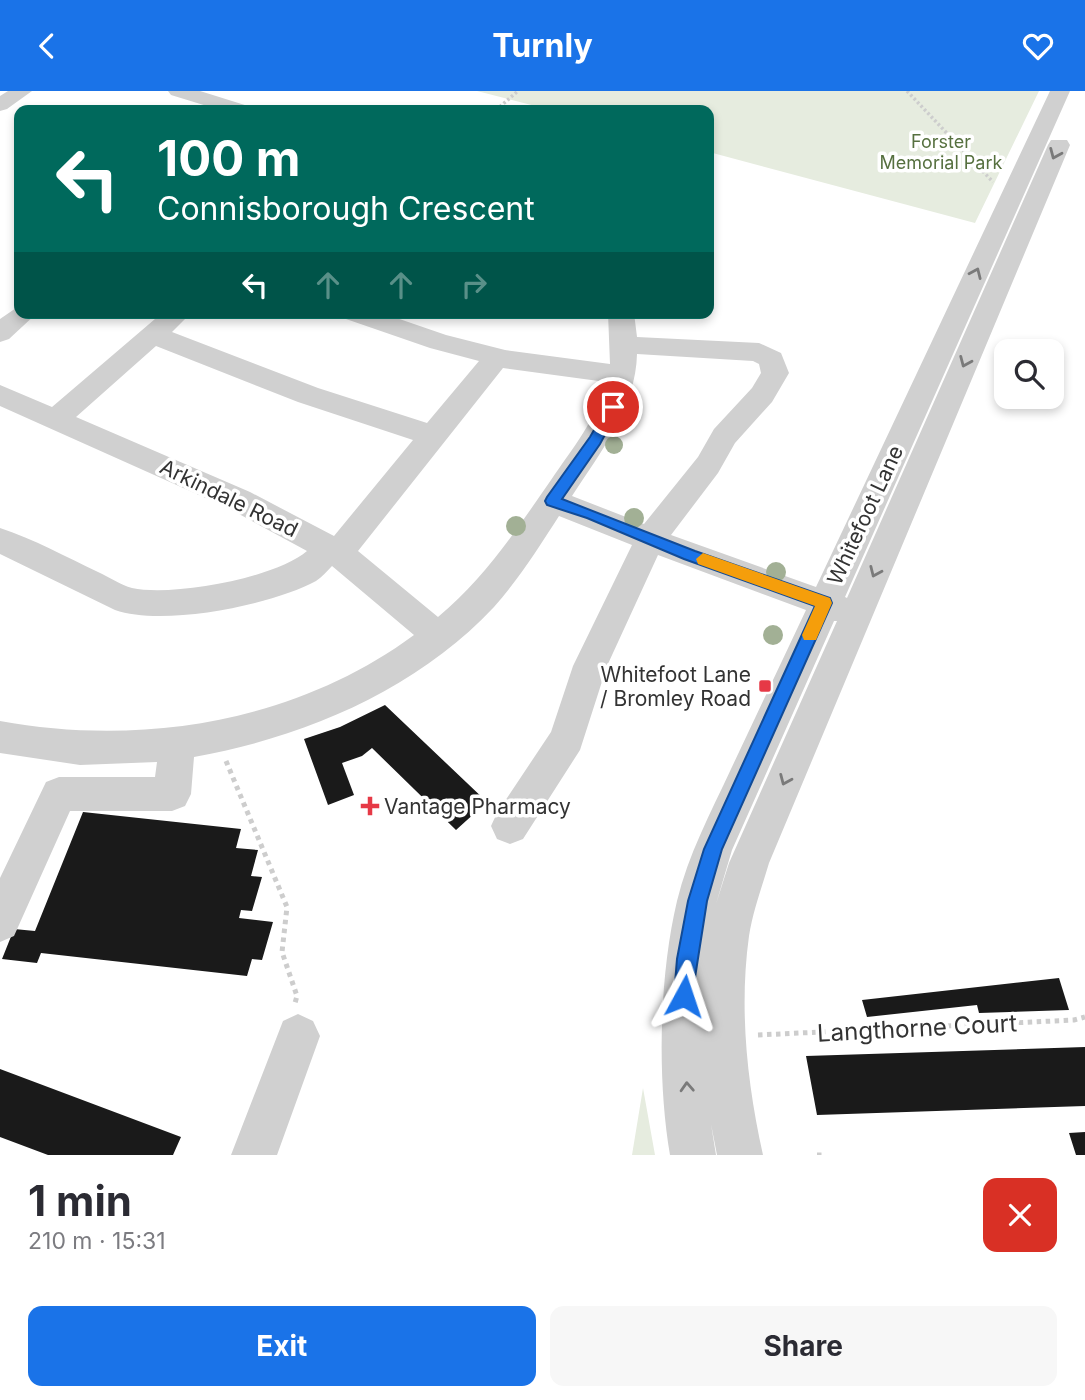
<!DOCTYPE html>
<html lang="en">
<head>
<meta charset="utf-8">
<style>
	:root { --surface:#fff; --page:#f7f7f7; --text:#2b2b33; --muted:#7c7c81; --accent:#1a73e8 }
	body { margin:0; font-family:Inter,sans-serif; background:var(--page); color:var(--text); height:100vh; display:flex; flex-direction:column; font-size:26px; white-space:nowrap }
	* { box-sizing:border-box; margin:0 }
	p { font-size:23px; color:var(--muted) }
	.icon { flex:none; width:38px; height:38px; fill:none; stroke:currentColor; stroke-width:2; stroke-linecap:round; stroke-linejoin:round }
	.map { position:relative; height:1064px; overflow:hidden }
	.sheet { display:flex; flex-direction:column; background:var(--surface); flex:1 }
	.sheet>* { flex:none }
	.guide { position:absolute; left:14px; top:14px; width:700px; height:214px; border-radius:14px; box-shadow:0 4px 10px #0003; background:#00695c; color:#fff; overflow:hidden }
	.buttons { position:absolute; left:994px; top:248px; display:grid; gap:14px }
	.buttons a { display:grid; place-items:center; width:70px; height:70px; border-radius:14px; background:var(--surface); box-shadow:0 4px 10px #0003; font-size:35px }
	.pin { position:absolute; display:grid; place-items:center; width:60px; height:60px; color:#fff; margin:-30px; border:4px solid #fff; border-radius:50%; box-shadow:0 2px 7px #0007 }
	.me { position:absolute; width:77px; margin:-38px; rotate:5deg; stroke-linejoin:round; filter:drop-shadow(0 0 5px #0008) }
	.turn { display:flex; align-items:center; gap:24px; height:147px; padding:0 28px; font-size:32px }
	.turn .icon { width:91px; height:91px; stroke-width:2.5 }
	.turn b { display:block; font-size:49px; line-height:60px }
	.lanes { display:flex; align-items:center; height:66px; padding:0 28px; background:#0003; justify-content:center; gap:35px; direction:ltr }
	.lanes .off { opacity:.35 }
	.round { display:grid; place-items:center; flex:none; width:74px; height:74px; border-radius:14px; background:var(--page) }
	.summary { display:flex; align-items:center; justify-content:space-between; height:119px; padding:0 28px }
	h1 { font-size:42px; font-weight:700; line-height:52px }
	.cta { display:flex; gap:14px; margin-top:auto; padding:14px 28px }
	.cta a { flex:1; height:80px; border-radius:14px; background:var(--accent); color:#fff; font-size:28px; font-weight:700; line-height:80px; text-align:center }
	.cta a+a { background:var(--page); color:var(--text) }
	header { display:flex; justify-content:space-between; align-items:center; height:91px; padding:0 28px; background:var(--accent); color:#fff; font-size:32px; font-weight:700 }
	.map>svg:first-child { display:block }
	.green { fill:#e6ecdf }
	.building { fill:#1a1a1a }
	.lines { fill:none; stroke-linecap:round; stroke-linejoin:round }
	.path-far1 { stroke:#cdcdcd; stroke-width:3.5; stroke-dasharray:2.5 2.5; stroke-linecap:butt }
	.path { stroke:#cdcdcd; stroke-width:5; stroke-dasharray:4.5 4.5; stroke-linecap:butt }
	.minor { fill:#d0d0d0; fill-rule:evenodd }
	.tree { fill:#a2b095 }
	.oneway { stroke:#7a7a7a }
	.route { fill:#1a73e8; stroke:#114b97; stroke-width:2 }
	.slow { fill:#f59e0b }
	.poi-dot { fill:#e63946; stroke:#fff; stroke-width:2.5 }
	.labels { text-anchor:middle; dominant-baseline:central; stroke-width:7; stroke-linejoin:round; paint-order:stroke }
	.far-park-label { font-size:18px; fill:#56703f; stroke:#fff }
	.street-label { font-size:21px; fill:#333; stroke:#fff }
	.poi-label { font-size:21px; fill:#333; stroke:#fff; text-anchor:end }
	.near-street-label { font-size:24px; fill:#333; stroke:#fff }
</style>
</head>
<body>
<header><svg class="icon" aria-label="back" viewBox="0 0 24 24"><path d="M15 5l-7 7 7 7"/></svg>Turnly<svg class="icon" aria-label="heart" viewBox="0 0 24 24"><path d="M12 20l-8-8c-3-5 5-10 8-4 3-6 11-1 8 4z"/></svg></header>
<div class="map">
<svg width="1085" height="1064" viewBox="0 0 1085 1064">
	<rect width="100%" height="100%" fill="#fff"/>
	<path class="green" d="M477 0H1039L975 132 709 61V19H551Z
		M643 997 655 1064H632Z"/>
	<path class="building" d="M385 614 487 711 456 739 372 657 362 665 342 672 354 704 328 714 304 648 340 636Z
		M83 721 241 738 236 757 258 759 251 785 262 786 252 820 241 819 239 827 273 831 262 869 252 868 247 885 41 862 37 872 2 868 14 838 35 840Z
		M1059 887 1069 919 979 922 977 914 867 926 862 909Z
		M1085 956V1015L817 1024 806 965Z
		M0 978 181 1046 173 1064H48L0 1046Z
		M1085 1041V1064H1076L1069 1042Z"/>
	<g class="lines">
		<path class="path-far1" d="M907 0 993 91
			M496 19 518 0"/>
		<path class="path" d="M226 670 287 816 282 861 297 905 295 912
			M758 944 1074 929 1085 926
			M817 1064H822"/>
		<path class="minor" d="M8 0H32L7 18 0 20V5Z
			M168 0H200L248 15 251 19H220L171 4Z
			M1050 0H1070L845 506 847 507 1048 54 1051 49H1067L1070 54 769 772C762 796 753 820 749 845 739 918 747 992 763 1064H717L711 1033 716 1064H670C657 988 659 886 677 810 688 764 711 721 731 678 756 625 781 572 806 519L658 464 607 575 580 659 523 748 510 753 497 748 491 735 497 722 551 641 573 575 632 454 559 425C539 456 519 488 494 516 416 599 305 646 194 666L191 703 185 715 172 720H70L14 845 0 851V787L46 691 59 686H155L157 671 80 674 0 662V630C142 656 296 631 414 544L332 475C327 480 322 486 316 490 272 514 163 536 115 519L0 463V437C34 448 66 466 98 481 109 486 121 494 132 497 172 506 276 487 307 460L228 417 0 315V294L52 316 162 222H191L172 241 318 297 427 332 479 270 430 257 346 228 342 222H382L446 244 505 259 610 273 608 222H634L637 246 759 252 781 262 789 282 772 311 735 352 718 382 671 444 816 496ZM156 255 298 311 413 349 334 445 250 401 76 326ZM637 263 753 270 759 273 761 282 752 297 714 338 698 366 644 433 572 405C600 362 636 316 637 263ZM503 277 606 291C597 328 572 358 551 389 517 438 485 487 438 526L358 460ZM834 530H837L729 772 716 813 732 759Z
			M19 215V222H37L9 248 0 251V228Z
			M298 923 313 930 320 945 277 1064H231L283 930Z"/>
	</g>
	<g class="tree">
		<circle cx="614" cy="354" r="9"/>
		<circle cx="634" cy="427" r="10"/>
		<circle cx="516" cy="435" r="10"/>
		<circle cx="776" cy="481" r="10"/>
		<circle cx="773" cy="544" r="10"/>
	</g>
	<defs><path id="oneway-chevron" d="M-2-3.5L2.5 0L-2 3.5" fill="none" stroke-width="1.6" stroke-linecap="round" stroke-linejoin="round" transform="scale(1.75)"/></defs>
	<g class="oneway">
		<use href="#oneway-chevron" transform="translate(1055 63) rotate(113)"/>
		<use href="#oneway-chevron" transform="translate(976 182) rotate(-66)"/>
		<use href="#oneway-chevron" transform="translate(965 271) rotate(113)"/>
		<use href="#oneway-chevron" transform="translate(875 481) rotate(114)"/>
		<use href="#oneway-chevron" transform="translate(785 689) rotate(113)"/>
		<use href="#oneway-chevron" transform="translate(687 996) rotate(-93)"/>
	</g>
	<path class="route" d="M613 312 620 316 600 353 562 408 695 460 830 507 832 512 722 758 707 810 691 912 684 915 677 912 674 905 677 868 688 810 704 758 815 515 684 468 587 427 547 414 545 410 547 406 590 346 609 313Z"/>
	<path class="slow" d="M703 462 830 507 832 512 816 549H804L802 544 815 515 698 473 696 468Z"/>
	<g class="poi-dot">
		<rect x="758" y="588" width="14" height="14" rx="3.5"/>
		<path d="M366.5 704.5h7v7h7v7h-7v7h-7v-7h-7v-7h7z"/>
	</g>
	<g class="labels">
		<g class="far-park-label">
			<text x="941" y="50">Forster<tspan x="941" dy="21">Memorial Park</tspan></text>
		</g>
		<g class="street-label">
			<text transform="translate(229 407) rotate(26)">Arkindale Road</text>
			<text transform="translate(865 424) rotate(-65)">Whitefoot Lane</text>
		</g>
		<g class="poi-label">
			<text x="751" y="583">Whitefoot Lane<tspan x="751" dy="24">/ Bromley Road</tspan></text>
			<text x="384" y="715" text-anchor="start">Vantage Pharmacy</text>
		</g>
		<g class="near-street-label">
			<text transform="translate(917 937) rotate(-3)">Langthorne Court</text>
		</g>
	</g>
</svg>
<div class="buttons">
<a><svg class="icon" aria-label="search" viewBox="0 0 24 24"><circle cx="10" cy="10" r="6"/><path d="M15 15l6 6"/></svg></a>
</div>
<div class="pin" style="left:613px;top:316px;background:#d93025"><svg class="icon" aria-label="arrive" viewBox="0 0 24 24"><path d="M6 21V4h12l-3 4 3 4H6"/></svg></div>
<svg class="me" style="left:684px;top:905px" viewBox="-20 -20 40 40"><path d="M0-17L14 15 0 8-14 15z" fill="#1a73e8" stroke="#fff" stroke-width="4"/></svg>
<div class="guide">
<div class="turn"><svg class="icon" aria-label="left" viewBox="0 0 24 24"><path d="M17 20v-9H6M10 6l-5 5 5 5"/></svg><div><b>100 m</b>Connisborough Crescent</div></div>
<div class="lanes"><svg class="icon" aria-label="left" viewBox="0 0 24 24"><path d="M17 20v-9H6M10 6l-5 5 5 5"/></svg><svg class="icon off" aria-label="ahead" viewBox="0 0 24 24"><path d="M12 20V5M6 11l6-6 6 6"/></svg><svg class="icon off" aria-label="ahead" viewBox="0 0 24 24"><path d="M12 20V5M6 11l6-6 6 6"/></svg><svg class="icon off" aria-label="right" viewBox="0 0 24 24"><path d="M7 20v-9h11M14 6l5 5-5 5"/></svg></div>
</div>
</div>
<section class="sheet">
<div class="summary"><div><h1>1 min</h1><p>210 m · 15:31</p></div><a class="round" style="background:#d93025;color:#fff"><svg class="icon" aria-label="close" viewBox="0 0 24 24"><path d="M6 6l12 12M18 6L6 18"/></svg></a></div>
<div class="cta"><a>Exit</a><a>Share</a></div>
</section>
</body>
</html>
